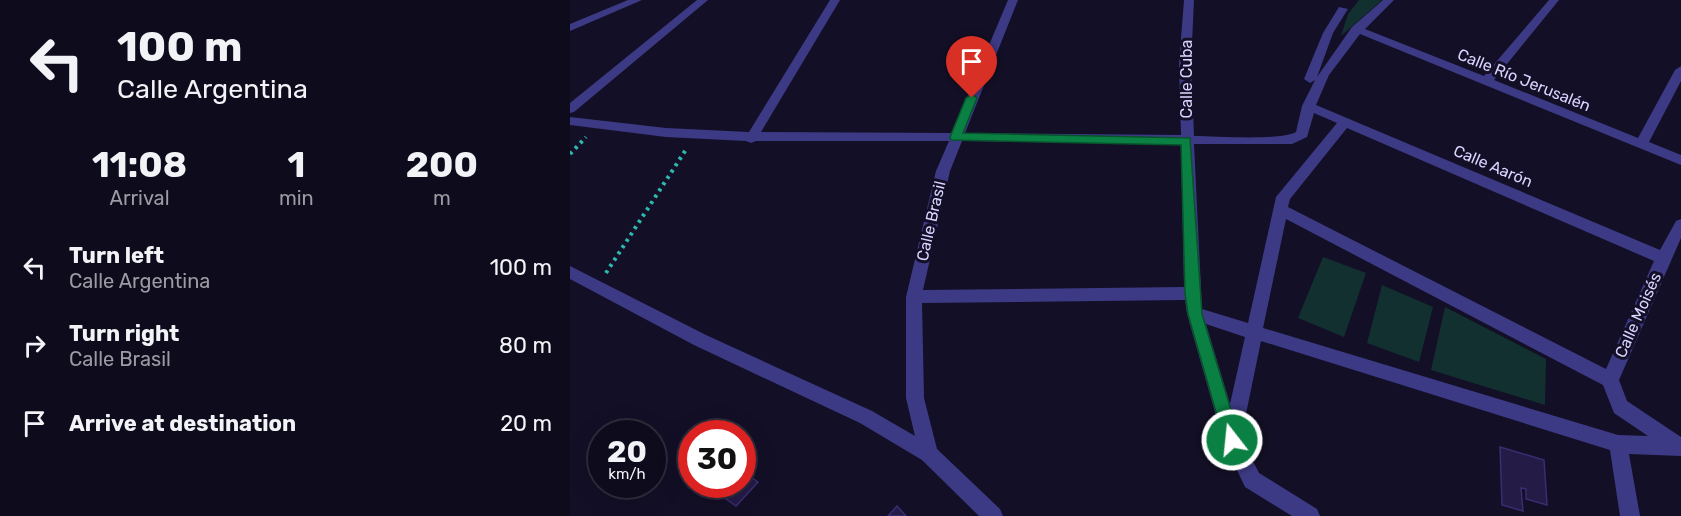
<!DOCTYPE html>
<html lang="en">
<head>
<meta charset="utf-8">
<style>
	:root { --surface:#0e0b1c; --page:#171425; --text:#f1f3f6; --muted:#9b9ba3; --line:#2e2b3b }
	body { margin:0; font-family:Rubik,sans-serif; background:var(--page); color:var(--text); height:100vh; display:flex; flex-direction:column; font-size:22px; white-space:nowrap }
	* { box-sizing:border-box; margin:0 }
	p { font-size:20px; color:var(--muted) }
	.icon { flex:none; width:33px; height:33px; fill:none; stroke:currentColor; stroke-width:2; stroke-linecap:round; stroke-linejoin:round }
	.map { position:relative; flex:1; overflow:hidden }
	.details { display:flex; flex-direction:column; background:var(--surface); width:570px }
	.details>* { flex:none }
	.banner { background:#0e0b1c; color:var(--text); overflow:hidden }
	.speed { position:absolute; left:18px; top:420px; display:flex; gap:12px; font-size:30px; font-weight:700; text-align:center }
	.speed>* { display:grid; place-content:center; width:78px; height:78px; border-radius:50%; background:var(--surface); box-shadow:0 6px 24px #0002,0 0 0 2px var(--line); line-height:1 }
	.speed small { font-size:15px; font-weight:400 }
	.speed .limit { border:9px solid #d22; background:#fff; color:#111 }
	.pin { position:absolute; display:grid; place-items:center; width:51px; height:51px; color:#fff; margin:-62px -26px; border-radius:50% 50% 50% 0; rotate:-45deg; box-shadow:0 0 6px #0007 }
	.pin .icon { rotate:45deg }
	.me { position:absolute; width:66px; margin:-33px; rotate:344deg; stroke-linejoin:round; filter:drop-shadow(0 0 4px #0008) }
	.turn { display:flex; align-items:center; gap:21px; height:126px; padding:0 18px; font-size:27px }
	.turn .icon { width:78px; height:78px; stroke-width:2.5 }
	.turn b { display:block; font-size:42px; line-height:51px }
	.eta { display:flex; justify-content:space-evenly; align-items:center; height:102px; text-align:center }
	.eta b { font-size:36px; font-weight:700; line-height:42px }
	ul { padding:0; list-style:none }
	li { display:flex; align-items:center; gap:18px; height:78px; padding:0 18px }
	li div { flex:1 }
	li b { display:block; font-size:22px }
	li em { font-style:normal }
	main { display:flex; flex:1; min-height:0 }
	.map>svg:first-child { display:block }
	.green { fill:#12302f }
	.building { fill:#241b47; stroke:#3b2d73; stroke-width:1.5 }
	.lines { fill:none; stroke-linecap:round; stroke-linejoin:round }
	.path { stroke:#2fb8b0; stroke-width:4; stroke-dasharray:3 4.5; stroke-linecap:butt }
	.minor { fill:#3d3a85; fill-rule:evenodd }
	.route { fill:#0b8043; stroke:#07532c; stroke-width:1.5 }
	.labels { text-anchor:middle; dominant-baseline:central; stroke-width:6; stroke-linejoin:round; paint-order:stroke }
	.street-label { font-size:16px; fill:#d9d4ff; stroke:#130f26 }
</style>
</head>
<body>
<main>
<section class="details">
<div class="banner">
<div class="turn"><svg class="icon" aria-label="left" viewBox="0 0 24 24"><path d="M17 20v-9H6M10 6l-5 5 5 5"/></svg><div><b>100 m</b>Calle Argentina</div></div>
</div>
<div class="eta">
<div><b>11:08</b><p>Arrival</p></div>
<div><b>1</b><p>min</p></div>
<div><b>200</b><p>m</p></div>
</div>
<ul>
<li><svg class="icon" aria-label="left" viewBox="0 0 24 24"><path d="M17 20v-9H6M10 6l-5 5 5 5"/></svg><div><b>Turn left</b><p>Calle Argentina</p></div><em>100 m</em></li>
<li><svg class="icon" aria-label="right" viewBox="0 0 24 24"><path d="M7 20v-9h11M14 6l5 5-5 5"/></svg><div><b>Turn right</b><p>Calle Brasil</p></div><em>80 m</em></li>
<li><svg class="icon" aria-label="arrive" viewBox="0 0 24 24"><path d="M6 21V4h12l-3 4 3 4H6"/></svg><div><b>Arrive at destination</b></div><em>20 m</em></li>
</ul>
</section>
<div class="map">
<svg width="1111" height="516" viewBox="0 0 1111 516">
	<rect width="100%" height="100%" fill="#130f26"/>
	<path class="green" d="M789 0H812L771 36 778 14Z
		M753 257 796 273 774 337 728 318Z
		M812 285 863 307 849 362 797 343Z
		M875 307 976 359 975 405 861 370Z"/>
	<path class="building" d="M930 447 974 460 977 505 956 499V489L951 488 953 511 932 505Z
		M174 472 188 482 166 506 152 496 163 484H172Z
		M327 506 336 516H318Z"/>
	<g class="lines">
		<path class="path" d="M0 154 16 137
			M36 273 117 148"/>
		<path class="minor" d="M58 0H72L0 31V24Z
			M127 0H138L4 112 0 113V103Z
			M260 0H270L191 132 382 133 438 0H448L395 133 611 135 609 64 614 0H624L621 64 624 136C645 136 711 141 726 132L732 106 745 80 740 83 734 79 753 33 769 7 778 9 763 33 747 77 782 27 813 0H824L795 29 914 76 979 0H989L924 80 1068 138 1105 70 1111 66V81L1079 142 1111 155V165L790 34 759 75 746 105 1090 250 1106 221 1111 219V238L1049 380 1057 401 1111 437V456L1059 454 1070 516H1050L1040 450 691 341 671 438 689 473 747 509 750 516H722L675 487 653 440 617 314 615 300 352 303 354 398 367 449 430 509 433 516H409L352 460 290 423 124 345 0 279V266L136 335 302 411 345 436 336 398V297L366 171 379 141H186L181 143 176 141 96 137 0 125V117L96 128 179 132ZM744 113 767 123 706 197 678 323 632 309 624 144H722L737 137ZM777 128 1084 261 1036 369 718 207 720 199ZM392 141 611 144 614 287 353 290 380 171ZM716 219 1033 385 1044 413 1078 436 1048 435 693 328ZM636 324 675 337 660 404Z"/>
	</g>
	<path class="route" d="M402 94 407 98 393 133 620 138 632 314 670 440 668 446 662 448 656 446 654 440 618 314 615 293 611 145 381 140 380 137 396 98Z"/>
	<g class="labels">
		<g class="street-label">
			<text transform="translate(616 79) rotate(-90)">Calle Cuba</text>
			<text transform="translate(954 80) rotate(22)">Calle Río Jerusalén</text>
			<text transform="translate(923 166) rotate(23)">Calle Aarón</text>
			<text transform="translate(361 221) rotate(-77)">Calle Brasil</text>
			<text transform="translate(1068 315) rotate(-66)">Calle Moisés</text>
		</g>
	</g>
</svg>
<div class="speed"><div>20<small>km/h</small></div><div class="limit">30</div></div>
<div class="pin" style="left:402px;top:98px;background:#d93025"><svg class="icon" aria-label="arrive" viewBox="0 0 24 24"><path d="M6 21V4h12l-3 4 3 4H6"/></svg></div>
<svg class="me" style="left:662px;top:440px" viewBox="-20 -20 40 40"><circle r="17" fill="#0b8043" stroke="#fff" stroke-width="3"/><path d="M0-11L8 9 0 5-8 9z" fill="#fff"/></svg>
</div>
</main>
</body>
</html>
